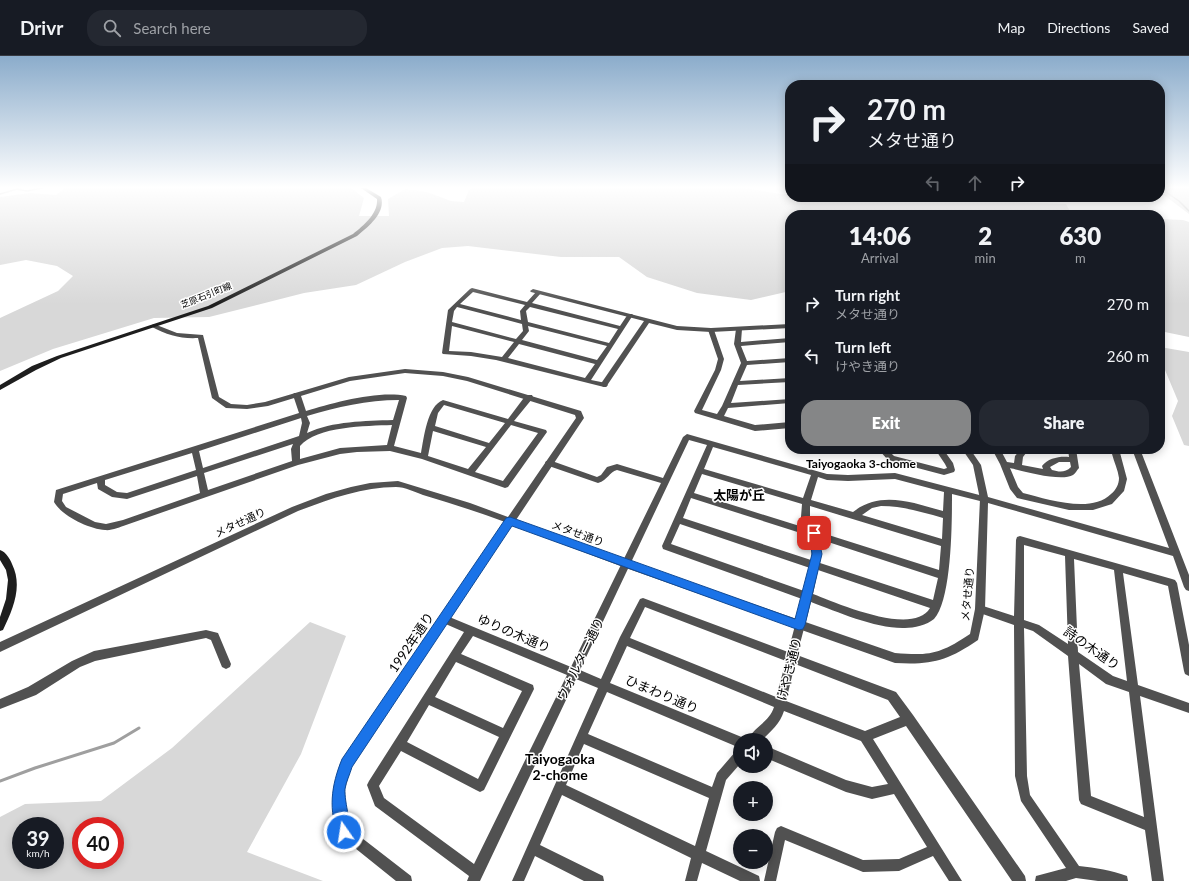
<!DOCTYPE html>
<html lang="en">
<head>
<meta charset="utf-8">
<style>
	:root { --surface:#171b24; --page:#242831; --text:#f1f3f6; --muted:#9ea1a6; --line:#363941; --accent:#858687 }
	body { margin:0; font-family:Lato,"Noto Sans JP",sans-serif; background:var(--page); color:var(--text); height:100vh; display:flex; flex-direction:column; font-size:15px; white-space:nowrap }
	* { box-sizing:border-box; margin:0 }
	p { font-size:13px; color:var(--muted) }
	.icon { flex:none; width:22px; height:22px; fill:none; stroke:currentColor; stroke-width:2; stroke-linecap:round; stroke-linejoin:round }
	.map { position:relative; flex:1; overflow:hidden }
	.panel { position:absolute; left:785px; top:154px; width:380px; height:244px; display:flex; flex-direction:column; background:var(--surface); border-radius:16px; box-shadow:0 2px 10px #0003 }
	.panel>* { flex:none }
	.hud { position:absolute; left:785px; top:24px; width:380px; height:122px; border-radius:16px; box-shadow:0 2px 10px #0003; background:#171b24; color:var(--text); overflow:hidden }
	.fabs { position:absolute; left:733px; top:677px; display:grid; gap:8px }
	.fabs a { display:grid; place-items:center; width:40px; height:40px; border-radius:50%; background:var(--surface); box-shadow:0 2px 10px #0003; font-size:20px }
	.speed { position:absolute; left:12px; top:761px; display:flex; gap:8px; font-size:20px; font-weight:700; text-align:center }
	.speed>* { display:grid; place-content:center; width:52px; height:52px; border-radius:50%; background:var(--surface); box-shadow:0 2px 10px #0003; line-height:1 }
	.speed small { font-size:10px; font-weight:400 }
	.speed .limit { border:6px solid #d22; background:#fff; color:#111 }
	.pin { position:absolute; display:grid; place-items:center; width:34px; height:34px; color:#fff; margin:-17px; border-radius:8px; box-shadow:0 2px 6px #0006 }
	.me { position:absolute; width:44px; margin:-22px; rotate:347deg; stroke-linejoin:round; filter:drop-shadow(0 0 3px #0008) }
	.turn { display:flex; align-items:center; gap:14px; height:84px; padding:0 16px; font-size:18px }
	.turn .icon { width:52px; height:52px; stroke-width:2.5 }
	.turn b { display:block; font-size:28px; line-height:34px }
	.lanes { display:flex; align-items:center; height:38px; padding:0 16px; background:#0003; justify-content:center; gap:20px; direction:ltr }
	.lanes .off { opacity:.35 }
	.eta { display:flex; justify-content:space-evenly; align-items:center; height:68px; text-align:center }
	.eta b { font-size:24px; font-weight:800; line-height:28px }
	.cta { display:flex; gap:8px; margin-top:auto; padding:8px 16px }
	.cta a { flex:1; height:46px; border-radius:16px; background:var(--accent); color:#fff; font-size:16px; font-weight:800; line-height:46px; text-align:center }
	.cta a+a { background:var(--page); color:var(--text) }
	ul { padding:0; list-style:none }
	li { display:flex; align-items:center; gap:12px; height:52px; padding:0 16px }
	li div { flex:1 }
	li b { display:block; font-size:15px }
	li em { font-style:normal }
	header { display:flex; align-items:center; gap:24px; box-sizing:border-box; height:56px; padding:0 20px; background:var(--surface); border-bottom:1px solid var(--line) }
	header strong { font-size:19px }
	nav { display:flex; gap:22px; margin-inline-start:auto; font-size:14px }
	.search { width:280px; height:36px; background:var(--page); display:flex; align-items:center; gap:10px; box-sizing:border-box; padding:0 14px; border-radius:16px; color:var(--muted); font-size:15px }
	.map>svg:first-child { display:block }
	.green { fill:#d8d8d8; fill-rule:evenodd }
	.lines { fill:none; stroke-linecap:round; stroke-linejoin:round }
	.stream-far1 { stroke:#9f9f9f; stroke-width:1.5 }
	.stream { stroke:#9f9f9f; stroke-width:3 }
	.minor { fill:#515151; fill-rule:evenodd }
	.tertiary { fill:#515151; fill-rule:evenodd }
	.secondary { fill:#1e1e1e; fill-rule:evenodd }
	.route { fill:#1a73e8; stroke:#114b97 }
	.labels { text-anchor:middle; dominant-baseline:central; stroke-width:3; stroke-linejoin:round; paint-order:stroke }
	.far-street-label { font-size:9px; fill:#000; stroke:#fff }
	.street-label { font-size:11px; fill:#000; stroke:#fff }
	.neighbourhood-label { font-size:12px; font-weight:bold; fill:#000; stroke:#fff }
	.quarter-label { font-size:13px; font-weight:bold; fill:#000; stroke:#fff }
	.near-street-label { font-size:13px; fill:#000; stroke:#fff }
	.near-neighbourhood-label { font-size:14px; font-weight:bold; fill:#000; stroke:#fff }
</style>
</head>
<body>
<header>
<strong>Drivr</strong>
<div class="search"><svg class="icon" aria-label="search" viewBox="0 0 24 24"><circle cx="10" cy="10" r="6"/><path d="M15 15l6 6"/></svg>Search here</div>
<nav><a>Map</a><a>Directions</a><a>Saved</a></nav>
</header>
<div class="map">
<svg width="1189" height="825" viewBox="0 0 1189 825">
	<rect width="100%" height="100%" fill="#fff"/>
	<path class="green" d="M65 132H351L364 142 359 160H389L388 143 405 133 427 136 451 145 464 146 469 134 473 132H744L780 138H790V141H930L954 146 963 141H999L1012 146 1066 148 1072 159H790V235L751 244 697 237 647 221 619 201H561L468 190 442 192 405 206 356 229 304 237 209 261 154 262 53 293 0 315V262L58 235 73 220 57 210 26 204 0 209V141L30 137 56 139Z
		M1160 132H1189V158L1160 136Z
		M1160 163 1183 164 1189 166V281L1160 275Z
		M1160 291 1189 296V390L1184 389 1172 360 1178 345 1160 302Z
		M310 566 346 580 301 698 247 796 323 825H0V761L25 748 101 745 172 692ZM21 770H55V804H21ZM81 770H115V804H81Z"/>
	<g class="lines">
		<path class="stream-far1" d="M1160 132 1179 145 1189 155
			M0 138 17 133 27 135 42 132"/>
		<path class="stream" d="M0 725 35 712 114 687 139 672"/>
		<path class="minor" d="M472 232 527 246 536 236H540L541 237 532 247 620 270 628 258H632L633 259 591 324 606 327 608 329 606 331H604L496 304 471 300 443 298 442 297 448 254 470 233ZM473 236 525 249 520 255 521 264 460 248ZM457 251 522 268 523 275 516 283 452 266 454 255ZM530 251 618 273 609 287 528 266 526 255ZM452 270 514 286 502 301 471 296 449 295ZM528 270 607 290 597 304 522 284 529 275ZM519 288 595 308 585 322 508 302Z
			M739 271 742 273 741 286 790 282V286L741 290 747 305 790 302V306L747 309 740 325 790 322V326L738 329 731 347 790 343V347L728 352 724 360 755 369 790 366V372L755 375 695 357 694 355 715 314 718 303 708 274 711 272 714 274 724 303 721 314 702 354 717 358 722 350 741 307 734 288 736 273Z
			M294 337H300L306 355C332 347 379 334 406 340L407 342 394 390 421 397C424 382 427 350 443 344L508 363 526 339H532L533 341 532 343 514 365 546 374 547 376 508 431 505 432 422 403 390 395 357 396 340 398 298 409 126 469C120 471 111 475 105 474 89 473 62 460 54 446L56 434 299 357 293 339ZM399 344 393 364C365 365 333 365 307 377L310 367 307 360C337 351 367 344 399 344ZM444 349 505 367 489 387 435 370 438 357ZM301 362 302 367 299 380 203 412 199 395ZM392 369 387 389 340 392 300 403V390C317 370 366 370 392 369ZM511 369 538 377 503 425 475 416ZM433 375 486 391 468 413 428 400ZM293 388 291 393 292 405 208 434 204 417ZM192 397 196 414 127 437 117 436 105 429V424ZM197 420 200 437 123 464 106 468 95 466 66 451 62 445 63 438 97 427 98 433 112 441 127 443Z
			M687 378 827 418 848 419 895 417 987 441 988 443 987 445 984 446 952 438C952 465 952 544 934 563 927 569 914 572 905 572 876 573 838 556 811 546L797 599 896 636 913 659 1025 820 1026 825H1012L906 670 873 683 962 825H949L933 800 899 815 863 816 785 784 776 825H764L775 776 777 772 781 770 863 804 899 803 927 791 894 738 872 743 846 736 766 702V690L846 724 872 731 888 728 861 685 784 655C780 668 771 675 762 684H748C754 670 769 667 774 651L627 590 610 627 744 682 745 684H740V692L607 636 588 678 712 731 717 717 736 695 740 693V708L726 724 706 795 759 820 760 825H740L702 807 697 825H685L691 802 562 739 540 789 603 820 604 825H584L535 800 524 825H512L598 632 576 623 480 825H467L469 820 375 750 367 729 369 725 464 576 441 566 439 563 441 560 444 559 447 560 571 611 661 427 617 414C609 416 608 424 598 427L546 409 545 407 546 405H552L597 421 601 419 607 411 617 408 663 422 683 381ZM689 384 707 389 662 490 663 493 802 543 788 596 643 542 640 543 620 581 601 623 580 614ZM713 391 811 419 803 442 704 413ZM702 418 802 448 801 461 806 472 694 437ZM818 421 827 424 848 425 895 423 944 436 943 455C913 447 881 434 853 456L811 444ZM691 442 810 480 812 493 811 504 683 462ZM810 450 941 490 939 514 816 475 810 461ZM881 450C902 450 922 456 943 462L942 483 862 459 872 452ZM680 468 810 512 804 535 671 488ZM819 483 938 522 933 544 820 507 821 493ZM818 514 930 552C913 581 837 547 813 538ZM645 551 786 605 776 641 630 582ZM473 580 567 619 474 808 384 742 379 730 401 695 476 734 480 736 484 734 534 633 533 629 461 598ZM456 606 522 635 503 672 435 641ZM795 608 888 644 900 661 865 675 786 645ZM429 649 499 681 478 723 407 686ZM584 688 709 742 695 790 566 729Z
			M878 393H887L894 400 944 413 947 412 945 408 935 393H943L953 407 955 414 954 416 944 419 891 405 888 404Z
			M992 393H1000L1007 406 1014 407 1015 400 1021 393H1029L1023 401 1022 409 1043 413 1042 410C1048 402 1060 400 1069 401L1068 393H1076L1079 412C1077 414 1075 418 1073 419 1061 426 1023 415 1010 412L1018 431 1023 437C1047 443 1091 458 1111 438 1116 434 1119 428 1119 422 1118 414 1114 406 1112 398L1096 395 1095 393H1119L1127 423 1124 435 1112 448 1093 454H1069L1017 442 1010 433 1000 408ZM1059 406H1070L1071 411C1065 417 1059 416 1052 414L1050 411Z
			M1020 480 1172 523 1175 524 1177 527 1189 589V620L1185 618 1184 615 1168 530 1123 517 1138 629 1189 647V657L1140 640 1164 825H1152L1145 774 1081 748 1079 744 1068 600 1033 575 1024 572 1027 720 1030 739 1079 810C1096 812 1111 814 1127 820L1128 825H1098L1076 822 1066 825H1035L1036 820 1066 812 1021 745 1015 720 1014 569 977 556 975 553 977 550 980 549 1014 560 1016 484 1017 481ZM1024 489 1065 500 1068 588 1039 569 1024 564ZM1074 503 1114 514 1127 625 1113 620 1078 596ZM1079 608 1106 628 1129 636 1144 761 1091 740Z
			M206 574 218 577 231 608 230 611 226 613 222 611 211 584 206 582 95 605 80 611 36 639 0 653V643L28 631 72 605 94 595Z"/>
		<path class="tertiary" d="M533 233 677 270 711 272 790 268V272L711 276 677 274 649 267 606 331H604L600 329 644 265 531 236 530 235Z
			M154 268 177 277 203 279 219 341 231 348 247 349 265 346 349 321 405 313 443 316 468 321 581 355 584 362 516 464 629 505 895 597C930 600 940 598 970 578L975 553 980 443 973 409 962 393H970L981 409 988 441 1169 492 1132 393H1140L1189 519V535L1186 534 1184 531 1173 500 988 447 985 553 978 584C947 605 932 609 895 607L623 511 512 469 351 711 345 733 346 760 349 772 411 820 412 825H396L340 780 334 760 333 733 340 708 505 466C478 456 450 447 423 439 415 436 405 431 396 431 362 431 330 443 298 455L0 596V586L292 451 326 438 351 431 370 427 398 425 470 447 508 461 576 362 575 359 467 325 443 320 405 317 350 325 268 350 247 353 226 352 212 342 198 282C181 283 167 279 152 271V269Z"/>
		<path class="secondary" d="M361 132H366L381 141C386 157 368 171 357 180L212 252 61 302 36 314 0 334V329L32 310 57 300 208 250 353 178C364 169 378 158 377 143Z
			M0 494C6 496 10 503 12 508 23 530 13 553 3 574L0 575V561L6 543 8 524 6 514 0 504Z"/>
	</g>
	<linearGradient id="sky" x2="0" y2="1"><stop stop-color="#8baccb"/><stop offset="0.53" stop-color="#fff"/><stop offset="1" stop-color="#fff" stop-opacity="0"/></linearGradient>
	<rect width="1189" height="248" fill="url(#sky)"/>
	<path class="route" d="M510 461 795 563 812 498 809 477 810 475H817L822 498 805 569 803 573 799 574 512 470 352 711C350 718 346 726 345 733 344 746 353 773 349 781L344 783 339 781C328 754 331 730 342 703L506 462Z"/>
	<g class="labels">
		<g class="far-street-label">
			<text transform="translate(206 239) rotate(-22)">芝原石引町線</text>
		</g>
		<g class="street-label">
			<text transform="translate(240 466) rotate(-25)">メタせ通り</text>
			<text transform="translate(578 477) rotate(20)">メタせ通り</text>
			<text transform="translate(967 538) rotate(-85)">メタせ通り</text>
		</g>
		<g class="neighbourhood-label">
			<text x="861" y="407">Taiyogaoka 3-chome</text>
		</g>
		<g class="quarter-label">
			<text x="739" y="439">太陽が丘</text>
		</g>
		<g class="near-street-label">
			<text transform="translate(514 577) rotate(23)">ゆりの木通り</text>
			<text transform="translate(411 586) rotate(-56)">1992年通り</text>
			<text transform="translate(1092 592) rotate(35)">詩の木通り</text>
			<text transform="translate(580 603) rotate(-64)">ウォルター通り</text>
			<text transform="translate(789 613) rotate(-76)">けやき通り</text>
			<text transform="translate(662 638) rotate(23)">ひまわり通り</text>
		</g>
		<g class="near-neighbourhood-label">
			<text x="560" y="702">Taiyogaoka<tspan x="560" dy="16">2-chome</tspan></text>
		</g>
	</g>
</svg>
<div class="fabs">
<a><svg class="icon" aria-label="sound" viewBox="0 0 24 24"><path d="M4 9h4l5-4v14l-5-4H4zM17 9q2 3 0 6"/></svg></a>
<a>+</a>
<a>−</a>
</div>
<div class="speed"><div>39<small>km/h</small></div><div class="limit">40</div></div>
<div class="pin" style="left:814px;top:477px;background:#d93025"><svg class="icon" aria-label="arrive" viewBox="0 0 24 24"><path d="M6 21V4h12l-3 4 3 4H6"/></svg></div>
<svg class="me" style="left:344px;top:776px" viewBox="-20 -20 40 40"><circle r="17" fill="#1a73e8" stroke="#fff" stroke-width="3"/><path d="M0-11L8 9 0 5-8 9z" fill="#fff"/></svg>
<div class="hud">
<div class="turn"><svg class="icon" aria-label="right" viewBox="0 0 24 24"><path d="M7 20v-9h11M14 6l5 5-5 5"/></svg><div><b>270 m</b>メタせ通り</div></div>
<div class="lanes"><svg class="icon off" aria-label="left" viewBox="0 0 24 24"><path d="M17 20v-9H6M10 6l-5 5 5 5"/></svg><svg class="icon off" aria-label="ahead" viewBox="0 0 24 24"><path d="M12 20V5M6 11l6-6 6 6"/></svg><svg class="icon" aria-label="right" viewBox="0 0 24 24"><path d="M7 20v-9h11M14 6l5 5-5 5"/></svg></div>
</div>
<section class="panel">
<div class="eta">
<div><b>14:06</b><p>Arrival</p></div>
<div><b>2</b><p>min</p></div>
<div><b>630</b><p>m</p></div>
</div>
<ul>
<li><svg class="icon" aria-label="right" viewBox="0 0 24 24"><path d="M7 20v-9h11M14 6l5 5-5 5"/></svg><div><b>Turn right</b><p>メタせ通り</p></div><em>270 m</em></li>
<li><svg class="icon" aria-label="left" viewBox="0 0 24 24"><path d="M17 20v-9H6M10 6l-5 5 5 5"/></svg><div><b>Turn left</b><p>けやき通り</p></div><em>260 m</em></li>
</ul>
<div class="cta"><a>Exit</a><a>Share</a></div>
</section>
</div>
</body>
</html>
